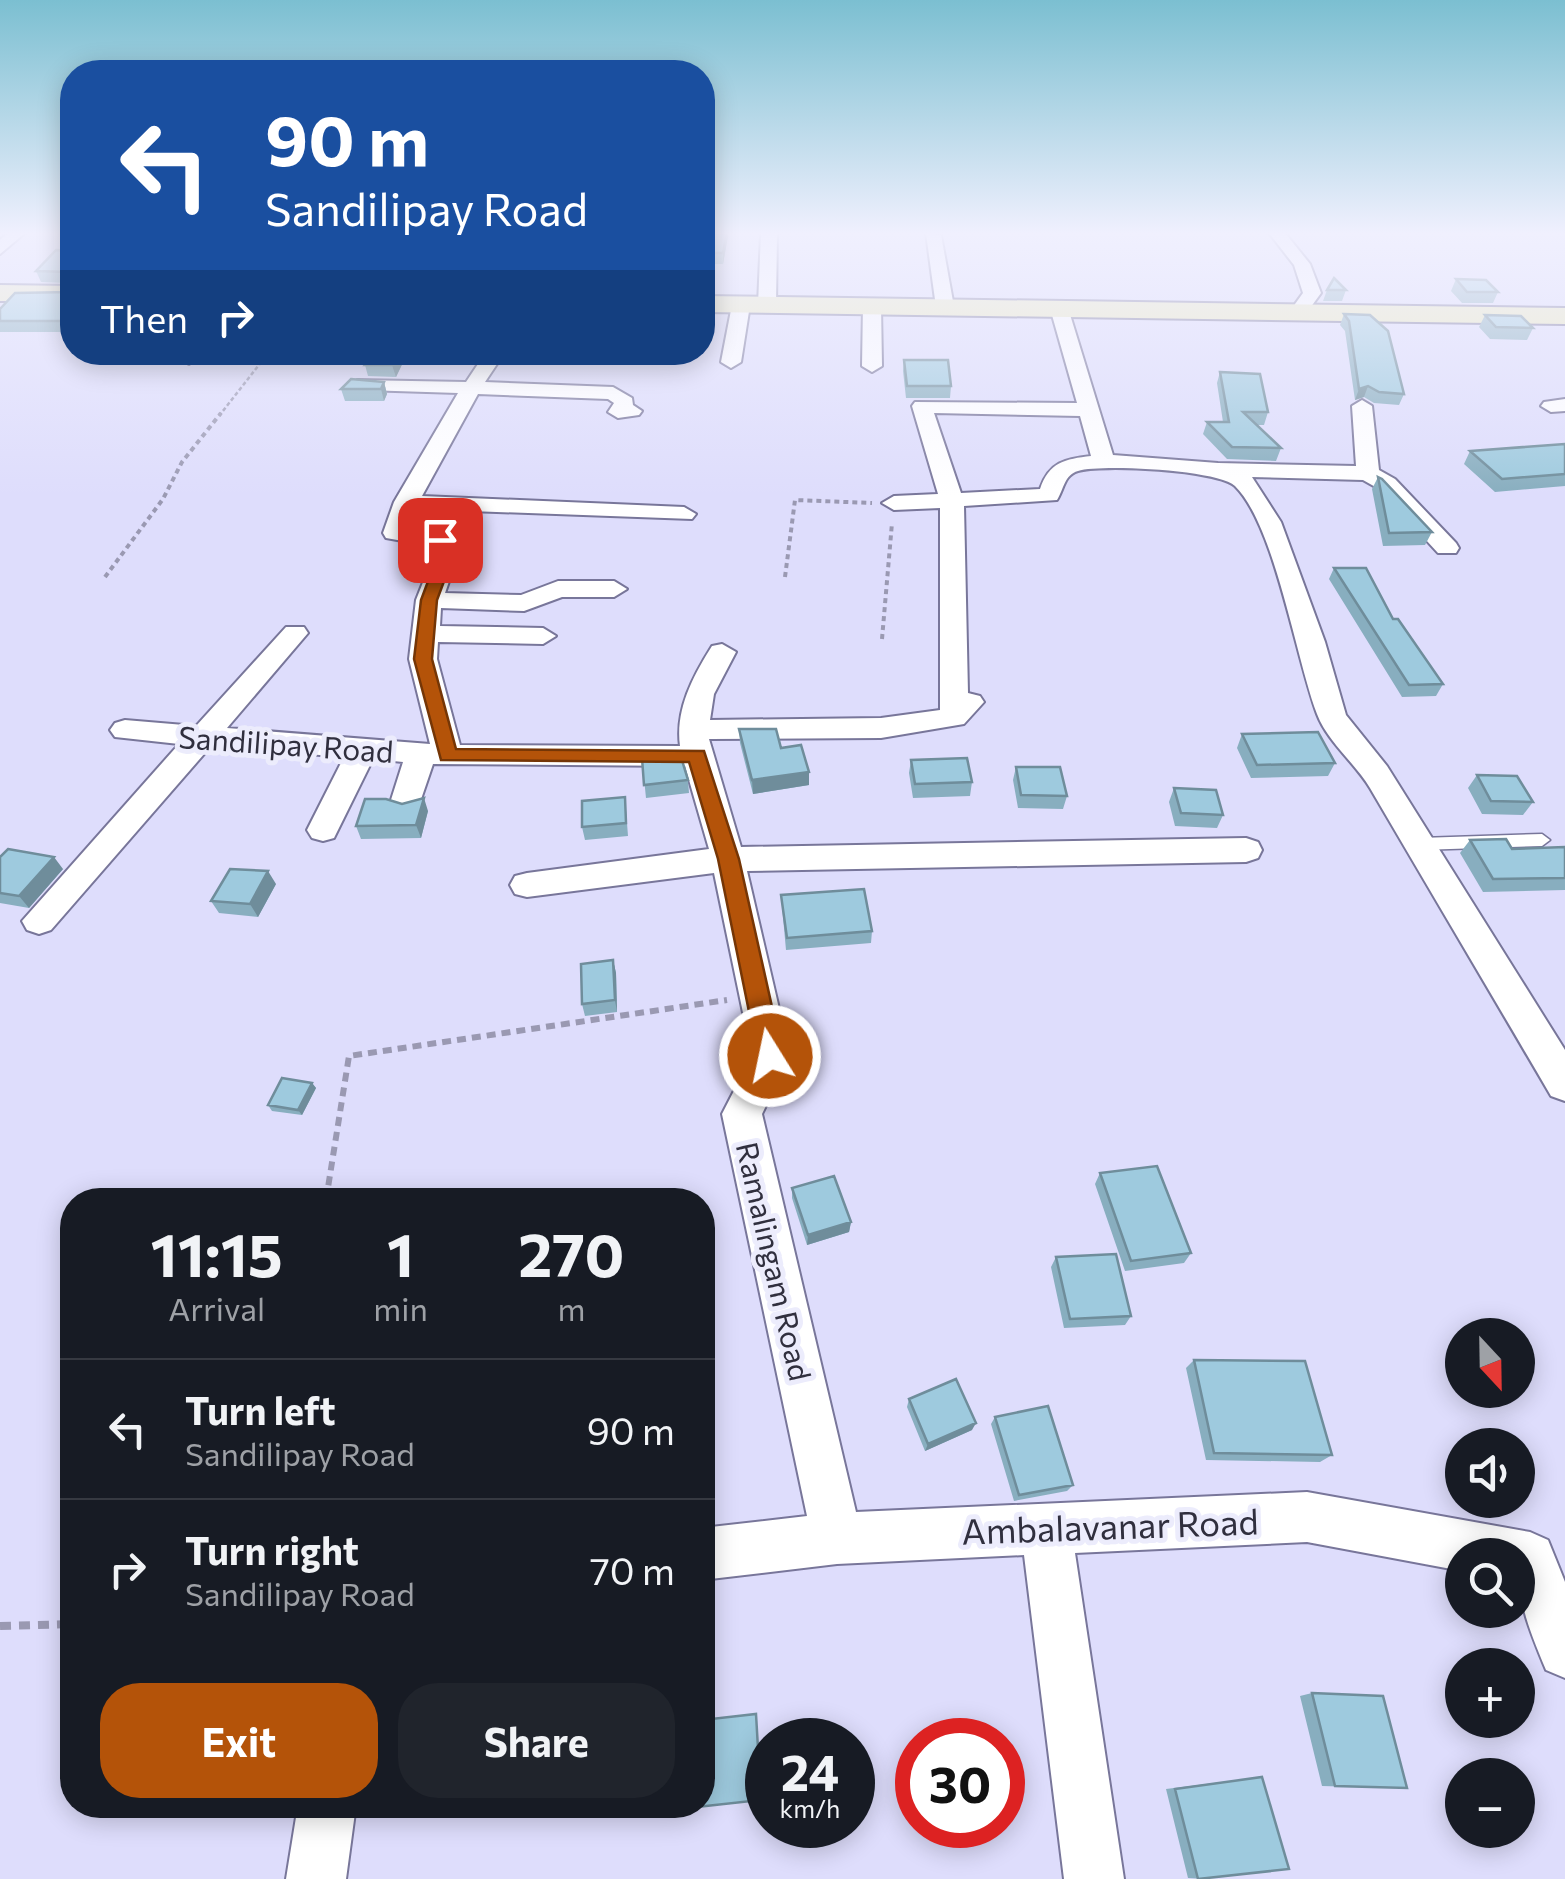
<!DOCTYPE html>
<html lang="en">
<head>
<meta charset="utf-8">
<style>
	:root { --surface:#171b24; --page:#20242c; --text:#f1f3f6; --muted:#9ea1a6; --line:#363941; --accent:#b45309 }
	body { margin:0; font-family:Commissioner,sans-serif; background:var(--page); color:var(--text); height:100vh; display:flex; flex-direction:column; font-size:38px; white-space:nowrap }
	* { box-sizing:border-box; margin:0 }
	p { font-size:32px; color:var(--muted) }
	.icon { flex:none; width:55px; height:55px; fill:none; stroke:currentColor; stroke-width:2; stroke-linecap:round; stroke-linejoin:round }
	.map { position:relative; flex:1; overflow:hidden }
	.panel { position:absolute; left:60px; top:1188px; width:655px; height:630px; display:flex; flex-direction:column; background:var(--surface); border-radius:40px; box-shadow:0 5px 25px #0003 }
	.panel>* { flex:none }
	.banner { position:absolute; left:60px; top:60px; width:655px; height:305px; border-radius:40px; box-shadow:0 5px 25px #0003; background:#1a4fa0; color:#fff; overflow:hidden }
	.needle { width:65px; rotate:158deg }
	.tools { position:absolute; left:1445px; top:1318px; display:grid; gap:20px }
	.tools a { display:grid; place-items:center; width:90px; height:90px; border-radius:50%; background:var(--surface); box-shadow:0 5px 25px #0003; font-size:50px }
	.speed { position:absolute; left:745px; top:1718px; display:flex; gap:20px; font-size:50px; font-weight:700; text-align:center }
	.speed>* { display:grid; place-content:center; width:130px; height:130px; border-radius:50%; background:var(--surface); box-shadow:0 5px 25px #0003; line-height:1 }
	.speed small { font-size:25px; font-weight:400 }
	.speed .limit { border:15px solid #d22; background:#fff; color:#111 }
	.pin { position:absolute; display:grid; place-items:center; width:85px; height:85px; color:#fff; margin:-42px; border-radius:20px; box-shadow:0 5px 15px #0006 }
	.me { position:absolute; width:110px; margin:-55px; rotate:350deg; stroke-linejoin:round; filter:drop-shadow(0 0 8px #0008) }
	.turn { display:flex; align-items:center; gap:35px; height:210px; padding:0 40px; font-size:45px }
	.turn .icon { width:130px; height:130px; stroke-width:2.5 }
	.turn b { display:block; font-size:70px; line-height:85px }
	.then { display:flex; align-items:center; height:95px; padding:0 40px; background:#0003; gap:20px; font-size:38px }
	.eta { display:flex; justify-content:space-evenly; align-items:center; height:170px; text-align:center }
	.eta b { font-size:60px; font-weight:700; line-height:70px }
	.action { display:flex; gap:20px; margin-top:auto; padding:20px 40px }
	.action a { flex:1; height:115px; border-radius:40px; background:var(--accent); color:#fff; font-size:40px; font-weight:700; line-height:115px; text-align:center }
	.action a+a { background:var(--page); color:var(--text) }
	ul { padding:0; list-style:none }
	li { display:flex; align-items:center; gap:30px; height:140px; padding:0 40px; border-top:2px solid var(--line) }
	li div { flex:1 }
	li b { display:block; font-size:38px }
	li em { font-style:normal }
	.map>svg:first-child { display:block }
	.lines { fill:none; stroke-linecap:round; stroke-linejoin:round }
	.service-casing { stroke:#78769a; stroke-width:3 }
	.minor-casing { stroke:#78769a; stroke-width:4 }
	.secondary-casing { stroke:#78769a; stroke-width:4 }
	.path-far3 { stroke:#9a99b2; stroke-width:2.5; stroke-dasharray:4 2.5; stroke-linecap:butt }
	.path-far2 { stroke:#9a99b2; stroke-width:4; stroke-dasharray:5 4; stroke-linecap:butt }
	.path-far1 { stroke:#9a99b2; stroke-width:6; stroke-dasharray:9 6; stroke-linecap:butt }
	.path { stroke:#9a99b2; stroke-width:8; stroke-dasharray:11 8; stroke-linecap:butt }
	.service { fill:#fff; fill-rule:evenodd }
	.minor { fill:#fff; fill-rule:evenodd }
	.secondary { fill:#eceabe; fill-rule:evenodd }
	.wall { fill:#88aebf }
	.shaded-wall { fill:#6f8d9b }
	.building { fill:#9ecade; stroke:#6f8d9b; stroke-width:2.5 }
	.route { fill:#b45309; stroke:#753606; stroke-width:2.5 }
	.labels { text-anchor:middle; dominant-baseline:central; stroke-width:10; stroke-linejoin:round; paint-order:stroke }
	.street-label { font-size:30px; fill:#302f3e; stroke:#ececfc }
	.near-street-label { font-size:35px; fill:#302f3e; stroke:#ececfc }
</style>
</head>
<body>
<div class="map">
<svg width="1565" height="1879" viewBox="0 0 1565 1879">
	<rect width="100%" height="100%" fill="#deddfc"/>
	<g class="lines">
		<g class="service-casing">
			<path id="service" d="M1542 834 1550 840 1542 846 1420 850 1412 844 1420 838Z"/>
		</g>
		<g class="minor-casing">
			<path id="minor" d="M8 233H25L0 254V240Z
				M761 233H777L776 305 767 310 758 305Z
				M926 233 941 235 954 307 951 311H939L936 307Z
				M1269 233H1285L1310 264 1321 293 1305 315 1299 316 1290 311 1303 293 1294 265Z
				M741 300 750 305 741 362 731 368 721 362 732 305Z
				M872 301 881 306 882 366 872 372 862 366 863 306Z
				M1059 303 1068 308 1113 455 1218 463 1356 466 1352 406 1362 400 1372 406 1379 470 1395 479 1456 543 1459 548 1456 553H1438L1379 489 1363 480 1252 477 1281 522 1325 642 1346 715 1387 766 1565 1050V1101L1551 1096C1491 993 1430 891 1370 788 1355 763 1327 741 1317 714 1296 659 1275 525 1235 486 1218 470 1101 464 1078 471 1064 475 1064 489 1057 500L964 506 968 693 980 696 984 702 964 724 881 738 709 739 741 847 1246 838 1258 842 1262 850 1258 858 1246 862 747 871 790 1056 762 1114 856 1512 1307 1492 1530 1532 1548 1540 1565 1582V1678L1546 1670C1528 1627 1518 1603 1518 1555H1462V1571L1307 1542 1075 1553 1124 1879H1064L1024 1555 837 1564 702 1580V1528L807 1516 722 1114 752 1056 714 873 527 897 515 894 510 885 515 876 527 873 709 849 685 766 433 764 417 811 406 814 395 811 390 803 403 762 373 759 334 838 323 841 312 838 307 830 344 757 211 746 51 930 39 934 27 930 22 921 179 744 115 737 110 730 115 723 125 720 196 726 286 627H304L308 633 227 728 430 744 409 659 416 600 435 552 431 546 386 538 383 533 394 502 458 393 364 390 357 388V380L466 382 486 352H505L485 382 613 387 632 398 633 405 642 411 639 415 618 418 608 412 614 403 608 399 478 394 422 496 684 507 696 514 692 519 416 509 409 528 449 535 459 552 445 593 521 595 558 581H614L627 589 614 597H562L524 611 441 608 440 626 543 628 556 636 543 644 438 642 437 659 460 745 680 746C675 710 693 676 712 646L722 644 736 652 714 694 710 720 881 718 940 710V508L894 510 882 503 894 496 938 494 912 406 915 402 1077 403 1050 308ZM934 413 1080 416 1091 456C1065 459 1049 462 1040 489L961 493Z
				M183 352H203L189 364 179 358Z
				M1565 399V411L1551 412 1541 406 1544 402Z
				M298 1805H356L346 1879H286Z"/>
		</g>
		<g class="secondary-casing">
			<path id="secondary" d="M0 285 72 286V301H0Z
				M702 296 1565 308V324L702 312Z"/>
		</g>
		<path class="path-far3" d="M219 416 269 352"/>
		<path class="path-far2" d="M105 577 163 499 182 462 221 413
			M785 577 795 500 872 503
			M882 639 892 523"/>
		<path class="path-far1" d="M326 1200 349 1056 727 1000"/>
		<path class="path" d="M0 1626 72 1624"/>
		<use href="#service" class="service"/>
		<use href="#minor" class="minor"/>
		<use href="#secondary" class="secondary"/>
	</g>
	<path class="wall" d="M702 233 728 236 723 264H702Z
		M72 251V332H0V309L69 292V283L41 282 36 271Z
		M1456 279 1498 292 1493 303H1462L1451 291Z
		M1327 290H1346L1342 301H1323Z
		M1344 314 1404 394 1399 405 1374 403 1364 397 1355 400 1345 331 1340 325Z
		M1485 315 1533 328 1527 340 1490 339 1479 327Z
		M376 352H408L396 377 368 376 365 365Z
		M904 360 951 386 950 398H906L903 371Z
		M1220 372 1268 412 1264 425H1256L1281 448 1276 461 1227 459 1203 434 1207 422H1223L1217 383Z
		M384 382 387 394 384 401H345L341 389Z
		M1565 444V486L1495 492 1464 464 1470 451Z
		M1378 477 1432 532 1425 545 1383 546 1372 489Z
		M1334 568 1393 619 1443 684 1436 696 1402 697 1329 579Z
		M739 729 781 748 809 772V785L753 794 740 743Z
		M1242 734 1335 763 1328 776 1251 778 1237 748Z
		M642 758 688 780 689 793 646 798Z
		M911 760 972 782 970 796 913 798 909 773Z
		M1016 767 1067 796 1063 809 1018 808 1013 780Z
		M1477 775 1533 802 1523 815 1482 814 1468 788Z
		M1174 788 1223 815 1217 828 1175 826 1169 802Z
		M625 797 628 836 585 840 582 827Z
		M402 804 428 811 421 838 361 839 356 826Z
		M1470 840 1512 849 1565 847V890L1483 892 1460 853Z
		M0 857 63 869 29 908 0 903Z
		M276 884 258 917 219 913 211 901Z
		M781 895 872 931 871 943 786 950Z
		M613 960 616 973 617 1012 585 1016 582 1004Z
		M312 1083 316 1088 302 1115 272 1111 268 1105Z
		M1100 1173 1191 1253 1184 1263 1125 1271 1095 1184Z
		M792 1188 851 1222 849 1232 807 1245 792 1198Z
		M1056 1257 1131 1316 1125 1325 1064 1328 1051 1267Z
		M1194 1360 1332 1455 1320 1462 1206 1460 1186 1368Z
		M909 1399 972 1430 925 1451 907 1407Z
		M995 1417 1073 1485 1067 1491 1014 1501 991 1424Z
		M1312 1693 1392 1788 1322 1786 1300 1696Z
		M1262 1777 1206 1879 1188 1878 1166 1789Z"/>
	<path class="shaded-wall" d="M727 233H728V236L723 264V253Z
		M399 352H408L396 377 392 365Z
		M384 382 387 394 384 401 381 389Z
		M1368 386 1364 397 1355 400 1359 389Z
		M809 772V785L753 794 752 780Z
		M424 798 428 811 421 838 416 825Z
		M54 857 63 869 29 908 19 896Z
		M268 871 276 884 258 917 250 904Z
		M613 960 616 973 617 1012 615 1000Z
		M312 1083 316 1088 302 1115 298 1110Z
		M851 1222 849 1232 807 1245 808 1235Z
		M976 1423 972 1430 925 1451 928 1444Z"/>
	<path class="building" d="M702 233H727L723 253H702Z
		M56 250 72 251V321H0V309L15 293 69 292 70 272 36 271Z
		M1334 278 1346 290H1327Z
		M1456 279 1486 280 1498 292H1467Z
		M1344 314 1370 315 1388 331 1404 394 1379 392 1368 386 1359 389 1349 321Z
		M1485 315 1521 316 1533 328 1496 327Z
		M376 352H399L392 365H365Z
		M904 360H948L951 386H907Z
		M1220 372 1260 374 1268 412H1243L1281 448 1232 447 1207 422H1229Z
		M351 379 384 382 381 389H341Z
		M1565 444V474L1502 479 1470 451Z
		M1378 477 1382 479 1432 532 1389 533Z
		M1334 568H1366L1393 619H1398L1443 684 1409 685Z
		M739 729H776L781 748 801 745 809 772 752 780Z
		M1318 732 1335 763 1257 765 1242 734Z
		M681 757 688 780 644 785 642 758Z
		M967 758 972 782 915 784 911 760Z
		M1016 767H1060L1067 796 1021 795Z
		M1477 775 1517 776 1533 802 1491 801Z
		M1174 788 1216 790 1223 815 1181 813Z
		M625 797 626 823 582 827V801Z
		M424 798 416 825 356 826 365 799H386L402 804Z
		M1506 839 1512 849 1565 847V878L1493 879 1470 840Z
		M8 849 54 857 19 896 0 893V857Z
		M230 869 268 871 250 904 211 901Z
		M864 889 872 931 787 938 781 895Z
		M613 960 615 1000 582 1004 581 964Z
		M282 1078 312 1083 298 1110 268 1105Z
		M1157 1166 1191 1253 1131 1261 1100 1173Z
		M834 1176 851 1222 808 1235 792 1188Z
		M1116 1254 1131 1316 1070 1319 1056 1257Z
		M1194 1360 1305 1361 1332 1455 1214 1453Z
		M956 1379 976 1423 928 1444 909 1399Z
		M1048 1406 1073 1485 1019 1495 995 1417Z
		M1312 1693 1383 1696 1407 1788 1335 1786Z
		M756 1714 761 1800 660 1811V1805H702V1720Z
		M1262 1777 1289 1869 1198 1879 1175 1789Z"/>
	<linearGradient id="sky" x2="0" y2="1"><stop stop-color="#7bbfd1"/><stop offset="0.47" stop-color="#f0f0fe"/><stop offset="1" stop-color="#f0f0fe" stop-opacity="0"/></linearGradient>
	<rect width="1565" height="496" fill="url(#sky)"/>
	<path class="route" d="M440 535 446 537 455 552 437 600 432 659 456 749 704 751 739 859 783 1056 779 1063 770 1066 762 1063 758 1056 718 859 689 762 441 760 414 659 421 600 439 552 433 540Z"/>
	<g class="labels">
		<g class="street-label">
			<text transform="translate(286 743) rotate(4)">Sandilipay Road</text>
			<text transform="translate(775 1261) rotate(77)">Ramalingam Road</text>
		</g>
		<g class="near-street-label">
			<text transform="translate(1110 1525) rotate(-2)">Ambalavanar Road</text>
		</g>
	</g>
</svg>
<div class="tools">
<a><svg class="needle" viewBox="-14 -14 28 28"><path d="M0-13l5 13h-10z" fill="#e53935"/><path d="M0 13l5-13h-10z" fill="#9ea1a6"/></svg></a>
<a><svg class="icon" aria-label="sound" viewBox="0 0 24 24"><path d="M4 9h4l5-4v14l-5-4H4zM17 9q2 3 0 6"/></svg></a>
<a><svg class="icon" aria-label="search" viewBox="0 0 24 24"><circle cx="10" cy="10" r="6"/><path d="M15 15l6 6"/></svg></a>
<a>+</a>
<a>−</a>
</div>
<div class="speed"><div>24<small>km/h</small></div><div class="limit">30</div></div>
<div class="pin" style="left:440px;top:540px;background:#d93025"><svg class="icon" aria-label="arrive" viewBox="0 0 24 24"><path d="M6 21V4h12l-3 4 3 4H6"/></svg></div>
<svg class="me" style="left:770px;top:1056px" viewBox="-20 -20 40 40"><circle r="17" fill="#b45309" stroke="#fff" stroke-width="3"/><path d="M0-11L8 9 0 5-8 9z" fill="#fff"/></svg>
<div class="banner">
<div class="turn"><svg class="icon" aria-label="left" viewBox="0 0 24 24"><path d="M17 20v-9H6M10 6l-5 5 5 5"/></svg><div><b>90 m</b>Sandilipay Road</div></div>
<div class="then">Then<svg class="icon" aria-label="right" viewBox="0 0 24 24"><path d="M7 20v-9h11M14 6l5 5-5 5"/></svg></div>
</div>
<section class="panel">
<div class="eta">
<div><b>11:15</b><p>Arrival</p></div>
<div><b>1</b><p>min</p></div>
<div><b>270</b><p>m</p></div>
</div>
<ul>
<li><svg class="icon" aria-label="left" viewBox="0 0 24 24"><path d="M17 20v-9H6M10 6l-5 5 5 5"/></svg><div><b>Turn left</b><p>Sandilipay Road</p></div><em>90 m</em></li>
<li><svg class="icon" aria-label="right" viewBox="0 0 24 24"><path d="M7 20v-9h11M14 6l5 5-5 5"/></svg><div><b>Turn right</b><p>Sandilipay Road</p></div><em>70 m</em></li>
</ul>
<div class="action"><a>Exit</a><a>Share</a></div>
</section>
</div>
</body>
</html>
